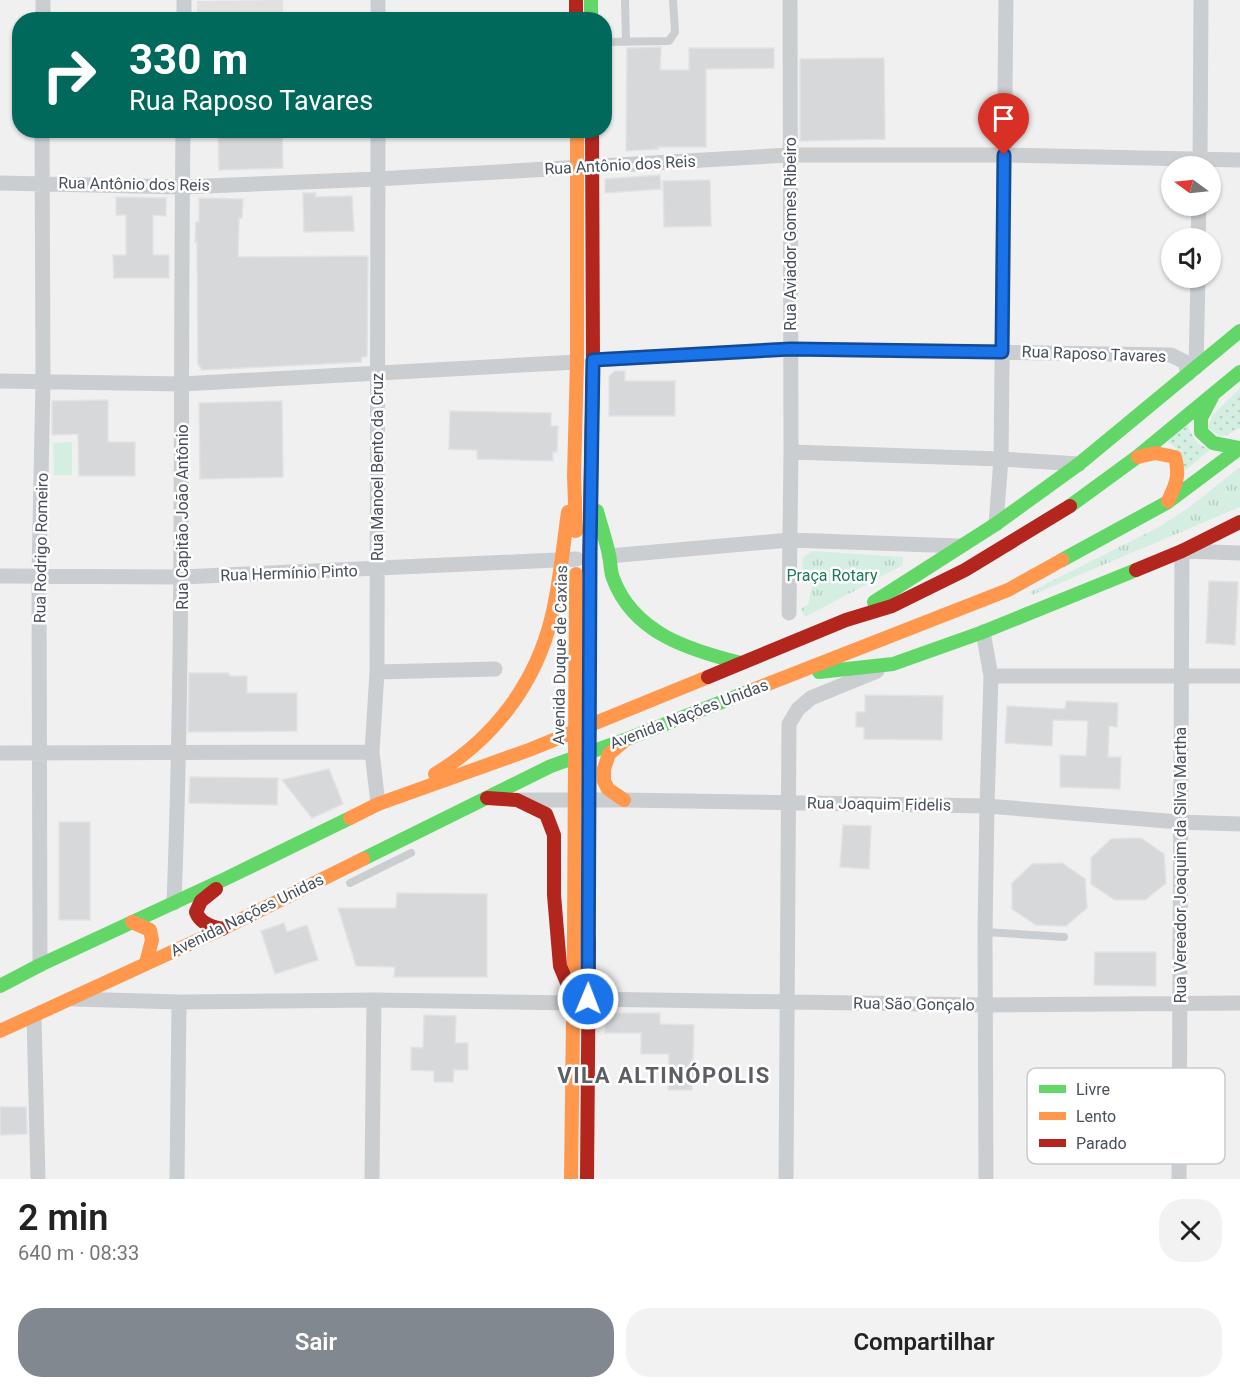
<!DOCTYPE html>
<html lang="pt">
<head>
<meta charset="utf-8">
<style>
	:root { --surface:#fff; --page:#f2f2f2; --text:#222; --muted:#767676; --accent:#828890 }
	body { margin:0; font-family:Roboto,sans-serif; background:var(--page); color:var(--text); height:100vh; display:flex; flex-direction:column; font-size:22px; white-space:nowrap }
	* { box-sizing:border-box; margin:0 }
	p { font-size:20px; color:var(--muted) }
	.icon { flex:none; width:33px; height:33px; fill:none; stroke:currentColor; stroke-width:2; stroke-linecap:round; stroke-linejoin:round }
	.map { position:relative; height:1179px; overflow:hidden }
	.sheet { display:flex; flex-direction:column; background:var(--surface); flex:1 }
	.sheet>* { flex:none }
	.guide { position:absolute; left:12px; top:12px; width:600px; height:126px; border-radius:24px; box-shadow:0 2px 4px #0004; background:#00695c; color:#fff; overflow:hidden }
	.needle { width:39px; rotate:285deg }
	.buttons { position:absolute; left:1161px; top:156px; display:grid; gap:12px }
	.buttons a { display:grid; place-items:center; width:60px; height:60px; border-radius:50%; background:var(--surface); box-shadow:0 2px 4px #0004; font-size:30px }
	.pin { position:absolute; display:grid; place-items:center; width:51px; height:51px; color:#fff; margin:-62px -26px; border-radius:50% 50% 50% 0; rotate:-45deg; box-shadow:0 0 6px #0007 }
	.pin .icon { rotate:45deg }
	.me { position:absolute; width:66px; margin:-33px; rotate:1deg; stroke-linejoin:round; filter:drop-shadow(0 0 4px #0008) }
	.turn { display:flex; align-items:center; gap:21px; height:126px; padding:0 18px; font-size:27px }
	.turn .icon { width:78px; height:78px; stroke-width:2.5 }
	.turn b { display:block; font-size:42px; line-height:51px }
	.round { display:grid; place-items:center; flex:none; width:63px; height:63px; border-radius:24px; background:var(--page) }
	.summary { display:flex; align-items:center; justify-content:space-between; height:102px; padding:0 18px }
	h1 { font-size:36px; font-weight:600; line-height:45px }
	.primary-button { display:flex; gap:12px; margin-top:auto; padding:12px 18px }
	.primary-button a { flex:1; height:69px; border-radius:24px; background:var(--accent); color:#fff; font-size:24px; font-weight:600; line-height:69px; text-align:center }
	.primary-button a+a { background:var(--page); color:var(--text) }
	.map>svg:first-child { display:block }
	.education { fill:#e2e1e2 }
	.grass { fill:url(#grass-dots) }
	.park { fill:url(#park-tufts) }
	.pitch { fill:#d5eee2 }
	.building { fill:#d7d8da; stroke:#e1e2e3; stroke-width:1.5 }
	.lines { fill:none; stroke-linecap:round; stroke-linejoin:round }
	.lane { stroke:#cbced1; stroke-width:8 }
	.street { stroke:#cbced1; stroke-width:15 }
	.fast { stroke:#63d668; stroke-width:14 }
	.slow { stroke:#ff974d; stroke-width:14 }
	.jam { stroke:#b3261e; stroke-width:14 }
	.slow-bridge { stroke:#ff974d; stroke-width:14 }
	.route-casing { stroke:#114b97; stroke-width:15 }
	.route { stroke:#1a73e8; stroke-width:10 }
	.labels { text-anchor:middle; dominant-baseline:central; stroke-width:5; stroke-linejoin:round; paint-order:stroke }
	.street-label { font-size:16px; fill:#47505c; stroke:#fff }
	.park-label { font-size:16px; fill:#1a7b55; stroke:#fff }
	.district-label { font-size:22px; font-weight:bold; letter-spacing:1.5px; fill:#5c5e64; stroke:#fff }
	.key { fill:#fff; stroke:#c8cace; stroke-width:1.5 }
	.key-label { font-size:16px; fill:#47505c }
</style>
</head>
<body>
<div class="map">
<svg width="1240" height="1179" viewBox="0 0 1240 1179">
	<defs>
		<pattern id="grass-dots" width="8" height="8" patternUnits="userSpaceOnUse" patternTransform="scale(1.5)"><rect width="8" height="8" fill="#d5eee2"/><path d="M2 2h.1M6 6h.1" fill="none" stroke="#b8cec4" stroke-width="1.8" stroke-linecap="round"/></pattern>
		<pattern id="park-tufts" width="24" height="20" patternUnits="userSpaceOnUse" patternTransform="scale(1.5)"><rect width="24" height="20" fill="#d5eee2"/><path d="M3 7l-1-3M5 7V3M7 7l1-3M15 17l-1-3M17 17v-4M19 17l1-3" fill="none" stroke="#b8cec4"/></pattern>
	</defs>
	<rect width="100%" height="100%" fill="#f0f0f0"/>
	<path class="education" d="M283 0V19H197V1Z"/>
	<path class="grass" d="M1240 388V428L1226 435 1219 436 1208 427 1212 416Z
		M1186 424 1197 443 1210 450 1183 472C1180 459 1180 447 1167 442Z"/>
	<path class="park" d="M1240 467V507L1032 595 1030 592 1157 528 1187 509Z
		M812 551 903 557V565L805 617 801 609 808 605 812 587 802 571 803 557Z"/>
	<path class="pitch" d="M72 442V475H54L53 443Z"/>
	<path class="building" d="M661 47 660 70H689V48H774V68L706 69V147H658V149L626 151 627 48Z
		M884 58 885 139 800 141V59Z
		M218 130H282L283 168 219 170Z
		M660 175 661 189 605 193V179Z
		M710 180 711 226 664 227 663 181Z
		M303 193H316L315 197 352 196 354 231 304 232Z
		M116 197 166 198V216L153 215V255H169V278H114L113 255H126V215H116Z
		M199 198 243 199 242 218H239L238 257 368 256 367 356 362 357 361 362 202 370 198 364 197 242H195L196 222H199Z
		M615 371H625V381H675V416H609V376Z
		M108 400V442H135V476H79L78 434 52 435V401Z
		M282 401 283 477 200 479 199 403Z
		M450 411 551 413V426H558L557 452H553V461L477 459V450L449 449Z
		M1209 581 1238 582 1235 645 1206 643Z
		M189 673H229V676H247V693H297V731L188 732Z
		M865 695 943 696 942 740 864 739V727H856V712H865Z
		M1066 701 1118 703 1117 727 1109 726 1108 757H1121L1120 789 1060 787V755L1086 756 1088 721 1053 720 1052 746 1005 743 1007 706 1065 709Z
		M329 769 343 804 312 818 282 780Z
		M190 777 278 778 277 805 189 803Z
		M59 822H90V920H59Z
		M843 825 871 826 869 869 840 867Z
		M1141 838 1164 854 1166 883 1145 900H1115L1091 884V858L1111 839Z
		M1062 863 1085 879 1087 908 1066 926 1036 925 1012 909V883L1032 864Z
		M397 893 487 894V977H394L395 967 356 966 338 908H396Z
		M284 923 287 932 307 925 318 960 275 974 261 931Z
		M1095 952H1156V986L1094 985Z
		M605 1013H660V1024L694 1025 692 1090H668L669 1054H641V1033H605Z
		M424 1015 456 1016 455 1043H468V1070H454L453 1082H434V1071L411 1070V1047L423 1048Z
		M0 1107H26L27 1134 0 1135Z"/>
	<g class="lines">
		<path class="lane" d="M625 0 626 42
			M604 42 669 41 675 32 673 0
			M350 883 411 853
			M985 932 1064 937"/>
		<path class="street" d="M43 20V0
			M184 20V0
			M378 20V0
			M378 130 377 672 372 752 378 804
			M1200 166 1201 0
			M0 183 182 187 377 179 789 155H1004L1240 160
			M1198 238 1199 206
			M593 360 791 349 1171 355 1185 362 1188 374
			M1196 367 1198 278
			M0 381 182 384 577 362
			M791 452 1001 459 1079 464
			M996 524 1001 459 1006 0
			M609 556 790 540 960 546
			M0 576 182 577 577 559
			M789 613 791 452 790 0
			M983 632 991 676 987 806 985 932 986 1179
			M377 672 495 669
			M991 676H1240
			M0 753 372 752
			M521 800H624L987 806 1179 822 1240 824
			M174 903C184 645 180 388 183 130
			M40 965 39 576 43 381 42 130
			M72 999 179 1002 374 1000 573 1003
			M588 999 986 1005 1240 1003
			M34 1017 38 1179
			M177 1179 179 1002
			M372 1179 374 1000
			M786 1179 789 724 798 709 811 698 877 671
			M1179 1179 1182 551 1240 553"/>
		<path class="fast" d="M591 0V20
			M1212 397 1201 418V432L1213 443 1240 448
			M1070 506 1137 457 1240 372
			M597 511C601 526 606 540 609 555 611 563 610 571 613 578 633 633 689 650 741 663
			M1062 560 1168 502 1240 448
			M874 602 996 524 1079 464 1240 331
			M819 672 893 664 983 632 1136 570
			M363 859 551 766 627 739 750 691
			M0 986 40 965 225 879 350 818"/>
		<path class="slow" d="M1138 457 1155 453 1175 457C1180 475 1176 485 1168 501
			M576 531 574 476 577 362V130
			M750 691 1008 590 1062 560
			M623 742 609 754 604 769V781L608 789 624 800
			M435 774C494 739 536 683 552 616 560 582 563 547 568 512
			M350 818 378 804 529 750 708 677
			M132 922 150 930 152 940 146 963
			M0 1031 222 929 363 859
			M571 1179 574 938"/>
		<path class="jam" d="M576 0V20
			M1136 570 1182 551 1240 522
			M589 574 593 360 592 130
			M708 677 846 620 892 606 965 570 1070 506
			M487 798 517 800 546 814 554 835V895L560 966 573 997
			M216 889 201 901 196 912C200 923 211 927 222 929
			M587 1179 589 936"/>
		<path class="slow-bridge" d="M589 850V936
			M574 938 576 574"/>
	</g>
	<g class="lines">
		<g class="route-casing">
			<path id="route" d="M588 999 590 552 593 360 791 349 1002 352 1004 155"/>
		</g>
		<use href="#route" class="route"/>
	</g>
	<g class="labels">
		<g class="street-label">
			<text transform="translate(620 165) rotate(-3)">Rua Antônio dos Reis</text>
			<text transform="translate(134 184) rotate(1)">Rua Antônio dos Reis</text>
			<text transform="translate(790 234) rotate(-90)">Rua Aviador Gomes Ribeiro</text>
			<text transform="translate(1094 354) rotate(2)">Rua Raposo Tavares</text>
			<text transform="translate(377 467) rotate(-90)">Rua Manoel Bento da Cruz</text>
			<text transform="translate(182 517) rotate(-90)">Rua Capitão João Antônio</text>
			<text transform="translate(41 548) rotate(-89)">Rua Rodrigo Romeiro</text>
			<text transform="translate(289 573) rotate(-2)">Rua Hermínio Pinto</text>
			<text transform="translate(560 655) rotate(-89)">Avenida Duque de Caxias</text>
			<text transform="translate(689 714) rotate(-21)">Avenida Nações Unidas</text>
			<text transform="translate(879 804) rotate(1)">Rua Joaquim Fidelis</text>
			<text transform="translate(1180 865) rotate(-90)">Rua Vereador Joaquim da Silva Martha</text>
			<text transform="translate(247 915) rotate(-26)">Avenida Nações Unidas</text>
			<text transform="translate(914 1004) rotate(1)">Rua São Gonçalo</text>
		</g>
		<g class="park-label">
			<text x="832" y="575">Praça Rotary</text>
		</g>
		<g class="district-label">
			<text x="664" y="1075">VILA ALTINÓPOLIS</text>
		</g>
	</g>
	<rect x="1027" y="1068" width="198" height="96" rx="9" class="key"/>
	<rect x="1039" y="1085" width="27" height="8" fill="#63d668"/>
	<rect x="1039" y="1112" width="27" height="8" fill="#ff974d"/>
	<rect x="1039" y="1139" width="27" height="8" fill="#b3261e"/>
	<g class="key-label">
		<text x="1076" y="1095">Livre</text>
		<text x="1076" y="1122">Lento</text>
		<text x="1076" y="1149">Parado</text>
	</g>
</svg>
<div class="buttons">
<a><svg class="needle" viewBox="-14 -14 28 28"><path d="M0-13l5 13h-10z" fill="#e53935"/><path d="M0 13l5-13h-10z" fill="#767676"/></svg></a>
<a><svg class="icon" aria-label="sound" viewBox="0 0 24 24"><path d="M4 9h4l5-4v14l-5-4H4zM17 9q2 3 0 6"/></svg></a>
</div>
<div class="pin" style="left:1004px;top:155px;background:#d93025"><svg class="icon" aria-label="arrive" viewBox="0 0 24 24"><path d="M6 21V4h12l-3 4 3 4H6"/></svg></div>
<svg class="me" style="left:588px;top:999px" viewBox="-20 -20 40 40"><circle r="17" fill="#1a73e8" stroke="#fff" stroke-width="3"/><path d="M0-11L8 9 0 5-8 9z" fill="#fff"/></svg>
<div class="guide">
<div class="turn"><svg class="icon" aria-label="right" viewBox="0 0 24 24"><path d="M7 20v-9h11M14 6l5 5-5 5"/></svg><div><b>330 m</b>Rua Raposo Tavares</div></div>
</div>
</div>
<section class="sheet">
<div class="summary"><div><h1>2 min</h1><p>640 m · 08:33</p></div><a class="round"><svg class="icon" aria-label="close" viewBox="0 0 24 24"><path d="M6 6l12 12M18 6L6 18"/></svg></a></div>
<div class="primary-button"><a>Sair</a><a>Compartilhar</a></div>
</section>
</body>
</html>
